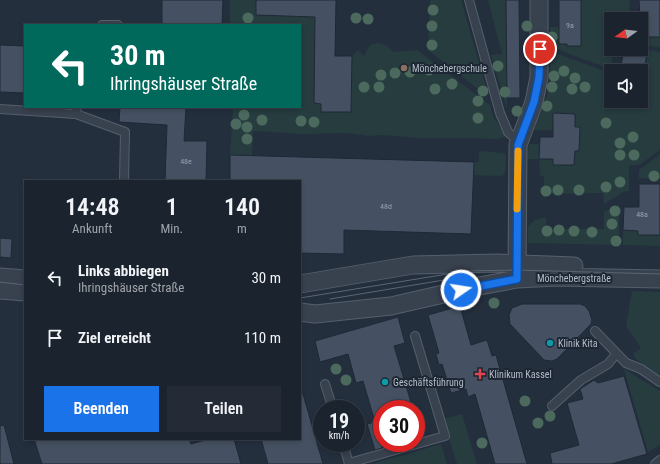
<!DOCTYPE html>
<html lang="de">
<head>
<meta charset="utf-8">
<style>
	:root { --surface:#1b232e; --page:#242b36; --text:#f1f3f6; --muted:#a0a4aa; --line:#39404a; --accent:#1a73e8 }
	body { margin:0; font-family:"Roboto Condensed",sans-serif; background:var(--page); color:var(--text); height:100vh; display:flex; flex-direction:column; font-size:15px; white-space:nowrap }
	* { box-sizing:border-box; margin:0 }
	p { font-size:13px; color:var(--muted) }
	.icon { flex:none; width:22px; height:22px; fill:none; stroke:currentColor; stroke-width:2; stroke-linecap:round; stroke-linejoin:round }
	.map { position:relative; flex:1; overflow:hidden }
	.details { position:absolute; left:24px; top:180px; width:277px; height:260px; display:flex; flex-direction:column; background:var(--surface); border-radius:0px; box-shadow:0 2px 6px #0003,0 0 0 1px var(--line) }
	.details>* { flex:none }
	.hud { position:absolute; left:24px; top:24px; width:277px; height:84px; border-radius:0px; box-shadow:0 2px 6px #0003,0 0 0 1px var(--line); background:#00695c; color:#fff; overflow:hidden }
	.needle { width:26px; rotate:255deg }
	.buttons { position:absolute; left:604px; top:12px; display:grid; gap:8px }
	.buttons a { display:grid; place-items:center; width:44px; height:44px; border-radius:0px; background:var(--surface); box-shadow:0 2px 6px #0003,0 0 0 1px var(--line); font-size:20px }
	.speed { position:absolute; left:313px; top:400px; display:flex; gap:8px; font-size:20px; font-weight:700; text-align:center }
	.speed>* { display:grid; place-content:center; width:52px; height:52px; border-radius:50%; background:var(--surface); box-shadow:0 2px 6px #0003,0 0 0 1px var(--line); line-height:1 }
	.speed small { font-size:10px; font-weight:400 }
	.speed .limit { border:6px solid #d22; background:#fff; color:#111 }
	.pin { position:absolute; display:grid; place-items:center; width:34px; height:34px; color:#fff; margin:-17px; border:2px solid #fff; border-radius:50%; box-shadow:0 1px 4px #0007 }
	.me { position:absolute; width:44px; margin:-22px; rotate:77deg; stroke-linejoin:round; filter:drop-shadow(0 0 3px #0008) }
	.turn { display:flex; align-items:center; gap:14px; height:84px; padding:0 20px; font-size:18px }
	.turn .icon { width:52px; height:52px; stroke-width:2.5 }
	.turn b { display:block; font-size:28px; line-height:34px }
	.eta { display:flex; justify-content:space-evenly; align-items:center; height:68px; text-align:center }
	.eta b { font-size:24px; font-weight:600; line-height:28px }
	.cta { display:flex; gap:8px; margin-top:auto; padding:8px 20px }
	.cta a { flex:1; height:46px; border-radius:0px; background:var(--accent); color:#fff; font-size:16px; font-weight:600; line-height:46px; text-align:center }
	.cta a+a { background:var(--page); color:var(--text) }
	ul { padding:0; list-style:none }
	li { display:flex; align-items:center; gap:12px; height:60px; padding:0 20px }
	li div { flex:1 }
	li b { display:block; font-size:15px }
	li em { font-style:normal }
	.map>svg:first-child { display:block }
	.green { fill:#263c3f }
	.building { fill:#455162; stroke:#1f2835 }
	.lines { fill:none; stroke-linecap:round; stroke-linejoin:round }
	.service-casing { stroke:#565f6c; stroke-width:10 }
	.minor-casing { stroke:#565f6c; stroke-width:19 }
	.service { stroke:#38414e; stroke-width:8 }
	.minor { stroke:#38414e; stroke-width:17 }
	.tram { stroke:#5a6575; stroke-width:1 }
	.tree { fill:#4b6a5d }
	.route-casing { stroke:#114b97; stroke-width:10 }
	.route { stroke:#1a73e8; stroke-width:7 }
	.slow { stroke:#f59e0b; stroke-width:7 }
	.education-dot { fill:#8d6e63; stroke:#1d2633; stroke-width:1.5 }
	.culture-dot { fill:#0f9aa8; stroke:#1d2633; stroke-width:1.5 }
	.health-dot { fill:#e0444e; stroke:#1d2633; stroke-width:1.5 }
	.labels { text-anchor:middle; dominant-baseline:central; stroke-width:4; stroke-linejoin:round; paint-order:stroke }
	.number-label { font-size:8px; fill:#98a1af }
	.poi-label { font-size:10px; fill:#b4bcc9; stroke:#1d2633; text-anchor:start }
	.street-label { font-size:10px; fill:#b4bcc9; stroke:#1d2633 }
</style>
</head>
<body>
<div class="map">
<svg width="660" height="464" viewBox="0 0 660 464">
	<rect width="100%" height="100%" fill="#242f3e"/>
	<path class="green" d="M230 0H256V15L320 17 315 27 314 103 321 104 352 56 358 50 364 56 370 45C381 41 385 44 394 52L417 50 490 105 493 116 506 137 496 139 469 138H420L384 135 369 136 346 133 303 134 253 131 252 156 230 155 233 107H300V25H230Z
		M430 0H461L488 94 483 93 428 50Z
		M488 0H507V109L491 55 502 54Z
		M581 0H629L630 8 629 19H611V49H616L610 67 608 68 550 47V27H559L567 46H581Z
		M641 37H660V48L641 44Z
		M641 48 660 52V150L639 165 629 166V191H625L604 204 603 193 544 194V176H540L539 159H527L529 144H540V159H553L554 165H574L575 151H579L580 128 575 127V114L554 113 553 130H534L546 98 550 82V51L607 72V75L611 76V101H641V86L647 53 628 49Z
		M479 151 504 153 506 156 505 174 501 176 473 175 474 162H479Z
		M660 154V179L639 178V170Z
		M619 205V245L528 243V226L535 220 546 217V229H604V212Z
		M660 221V246L623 245V230L638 231 639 235H660Z
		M632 291 660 292V378L637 360 633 354 641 348 626 326Z
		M624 369 660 391V445L648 452Z
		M462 414 477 464H457L443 419Z
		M441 444 447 464H372Z"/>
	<path class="building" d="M162 0H223L222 25H162Z
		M256 0H336L335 56H352L351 112H321V104L314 103 315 17 256 15Z
		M506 0H519L520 98H507Z
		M559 0H581V46H567V44H559Z
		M639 0H660V37H641Z
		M0 45 25 46V93L0 92Z
		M624 49 647 53 644 71H620Z
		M120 107H186L184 141H207L206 181H165L167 125 119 122Z
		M553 113 575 114V127H580L579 151H575L574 165H553V159H539L540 137H553Z
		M230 155 474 162 471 234 344 230V254L300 253V181H230Z
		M639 184H660V235H638V231L623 230 624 207H639Z
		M0 238 12 239 11 258 0 257Z
		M522 304H580L585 306 589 311 592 320 591 324 557 359 552 361 544 360 510 324 509 315 512 308Z
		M460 306 471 345 487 340 492 356 496 355 527 464H495L475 394 468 397 466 389 451 393 442 364 439 365 436 354 439 353 428 315Z
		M398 317 405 343 394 346 413 409H382V448L375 450 367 424 375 422 363 381 356 383 348 354 320 362 315 341Z
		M624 376 647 454 611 464H552L550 453 579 445 567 403 583 399 580 389 594 380 598 383Z
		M303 394 323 464H268L261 439H300V395Z
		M4 425 14 464H0V426Z
		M34 439H189L191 444 209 439H234L241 464H42Z"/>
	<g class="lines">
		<g class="service-casing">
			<path id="service" d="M469 0 500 113 508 132 519 142
				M102 25H118
				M77 107 76 114 125 132 124 181
				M0 109 76 114
				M595 331 626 363 641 369 660 382
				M325 384 333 409
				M552 406 581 380 608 364 616 354
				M343 443 349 464
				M349 463 445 436 415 336
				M655 464 660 460"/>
		</g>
		<g class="minor-casing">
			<path id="minor" d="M517 275 518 145 534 102 539 77V0
				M0 277 25 279
				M300 284 413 265 497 263 574 266
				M0 290 25 292
				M300 312 315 314 391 306 474 287 517 279 556 277 660 279"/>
		</g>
		<use href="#service" class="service"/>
		<use href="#minor" class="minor"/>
		<path class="tram" d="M0 282 25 285
			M300 298 466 271 517 270 660 274
			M330 299 474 275"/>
	</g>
	<g class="tree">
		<circle cx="433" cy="10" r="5.5"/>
		<circle cx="248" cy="18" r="5.5"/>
		<circle cx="356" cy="18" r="5.5"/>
		<circle cx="368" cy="19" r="5.5"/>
		<circle cx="432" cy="26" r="5.5"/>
		<circle cx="527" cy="26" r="5.5"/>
		<circle cx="552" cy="37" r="5.5"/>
		<circle cx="432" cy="45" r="5.5"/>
		<circle cx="498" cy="66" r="5.5"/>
		<circle cx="429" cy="70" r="5.5"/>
		<circle cx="564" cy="71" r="5.5"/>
		<circle cx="410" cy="72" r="5.5"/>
		<circle cx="395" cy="73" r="5.5"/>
		<circle cx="381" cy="75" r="5.5"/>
		<circle cx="554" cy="76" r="5.5"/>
		<circle cx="575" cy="78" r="5.5"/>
		<circle cx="452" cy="84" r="5.5"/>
		<circle cx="364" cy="87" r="5.5"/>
		<circle cx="379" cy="87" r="5.5"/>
		<circle cx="552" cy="87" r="5.5"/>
		<circle cx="585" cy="87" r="5.5"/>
		<circle cx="435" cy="89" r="5.5"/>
		<circle cx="572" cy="89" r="5.5"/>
		<circle cx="483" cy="91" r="5.5"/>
		<circle cx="505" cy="92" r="5.5"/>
		<circle cx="478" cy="101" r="5.5"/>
		<circle cx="547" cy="106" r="5.5"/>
		<circle cx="517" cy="111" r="5.5"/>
		<circle cx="244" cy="115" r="5.5"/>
		<circle cx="478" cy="118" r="5.5"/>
		<circle cx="262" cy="120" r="5.5"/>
		<circle cx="301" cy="121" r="5.5"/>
		<circle cx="314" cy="122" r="5.5"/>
		<circle cx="606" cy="123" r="5.5"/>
		<circle cx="236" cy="124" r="5.5"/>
		<circle cx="247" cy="127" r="5.5"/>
		<circle cx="633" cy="137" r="5.5"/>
		<circle cx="247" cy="139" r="5.5"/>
		<circle cx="620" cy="143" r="5.5"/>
		<circle cx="620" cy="155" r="5.5"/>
		<circle cx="634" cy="155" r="5.5"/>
		<circle cx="654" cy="176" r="5.5"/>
		<circle cx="620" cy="182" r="5.5"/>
		<circle cx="606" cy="187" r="5.5"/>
		<circle cx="558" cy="190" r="5.5"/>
		<circle cx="579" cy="190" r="5.5"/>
		<circle cx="546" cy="191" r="5.5"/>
		<circle cx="615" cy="211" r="5.5"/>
		<circle cx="612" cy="224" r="5.5"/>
		<circle cx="559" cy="230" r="5.5"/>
		<circle cx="547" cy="231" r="5.5"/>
		<circle cx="574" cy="231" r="5.5"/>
		<circle cx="592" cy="232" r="5.5"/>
		<circle cx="616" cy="241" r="5.5"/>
		<circle cx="494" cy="303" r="5.5"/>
		<circle cx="336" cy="369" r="5.5"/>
		<circle cx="346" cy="380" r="5.5"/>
		<circle cx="525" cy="401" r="5.5"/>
		<circle cx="550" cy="416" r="5.5"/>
		<circle cx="538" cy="423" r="5.5"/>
		<circle cx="482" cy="443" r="5.5"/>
	</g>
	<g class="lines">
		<g class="route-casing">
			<path id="route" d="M461 290 517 279 518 145 534 102 539 77 540 49"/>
		</g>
		<use href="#route" class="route"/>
		<path class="slow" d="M517 209 518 151"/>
	</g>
	<circle class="education-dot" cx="404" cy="68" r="4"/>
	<g class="culture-dot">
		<circle cx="550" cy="343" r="4"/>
		<circle cx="385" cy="382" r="4"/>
	</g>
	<path class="health-dot" d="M478 368h4v4h4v4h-4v4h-4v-4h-4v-4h4z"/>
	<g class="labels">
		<g class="number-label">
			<text x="570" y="25">9a</text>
			<text x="186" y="161">48e</text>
			<text x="386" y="206">48d</text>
			<text x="642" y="214">48a</text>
		</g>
		<g class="poi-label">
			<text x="412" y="68">Mönchebergschule</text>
			<text x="558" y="343">Klinik Kita</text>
			<text x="489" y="374">Klinikum Kassel</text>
			<text x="393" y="382">Geschäftsführung</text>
		</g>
		<g class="street-label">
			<text x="574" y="278">Mönchebergstraße</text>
		</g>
	</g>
</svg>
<div class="buttons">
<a><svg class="needle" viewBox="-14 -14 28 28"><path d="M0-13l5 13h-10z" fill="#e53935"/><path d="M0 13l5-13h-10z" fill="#a0a4aa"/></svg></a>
<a><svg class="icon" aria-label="sound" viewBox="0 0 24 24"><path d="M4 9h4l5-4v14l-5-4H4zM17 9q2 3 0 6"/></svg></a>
</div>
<div class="speed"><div>19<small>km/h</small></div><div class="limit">30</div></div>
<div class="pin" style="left:540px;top:49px;background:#d93025"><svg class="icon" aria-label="arrive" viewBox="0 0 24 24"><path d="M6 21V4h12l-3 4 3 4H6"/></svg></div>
<svg class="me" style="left:461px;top:290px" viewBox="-20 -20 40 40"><circle r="17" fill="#1a73e8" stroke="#fff" stroke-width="3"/><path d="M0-11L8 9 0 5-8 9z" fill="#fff"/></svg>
<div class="hud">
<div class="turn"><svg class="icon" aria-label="left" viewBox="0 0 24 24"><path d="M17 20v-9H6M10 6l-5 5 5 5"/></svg><div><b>30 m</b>Ihringshäuser Straße</div></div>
</div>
<section class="details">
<div class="eta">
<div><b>14:48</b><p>Ankunft</p></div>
<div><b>1</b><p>Min.</p></div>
<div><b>140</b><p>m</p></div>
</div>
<ul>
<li><svg class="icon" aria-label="left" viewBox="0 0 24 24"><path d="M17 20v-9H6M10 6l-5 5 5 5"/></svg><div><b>Links abbiegen</b><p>Ihringshäuser Straße</p></div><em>30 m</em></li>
<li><svg class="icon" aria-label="arrive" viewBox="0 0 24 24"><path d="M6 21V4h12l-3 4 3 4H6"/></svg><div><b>Ziel erreicht</b></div><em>110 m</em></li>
</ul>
<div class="cta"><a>Beenden</a><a>Teilen</a></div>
</section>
</div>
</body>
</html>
